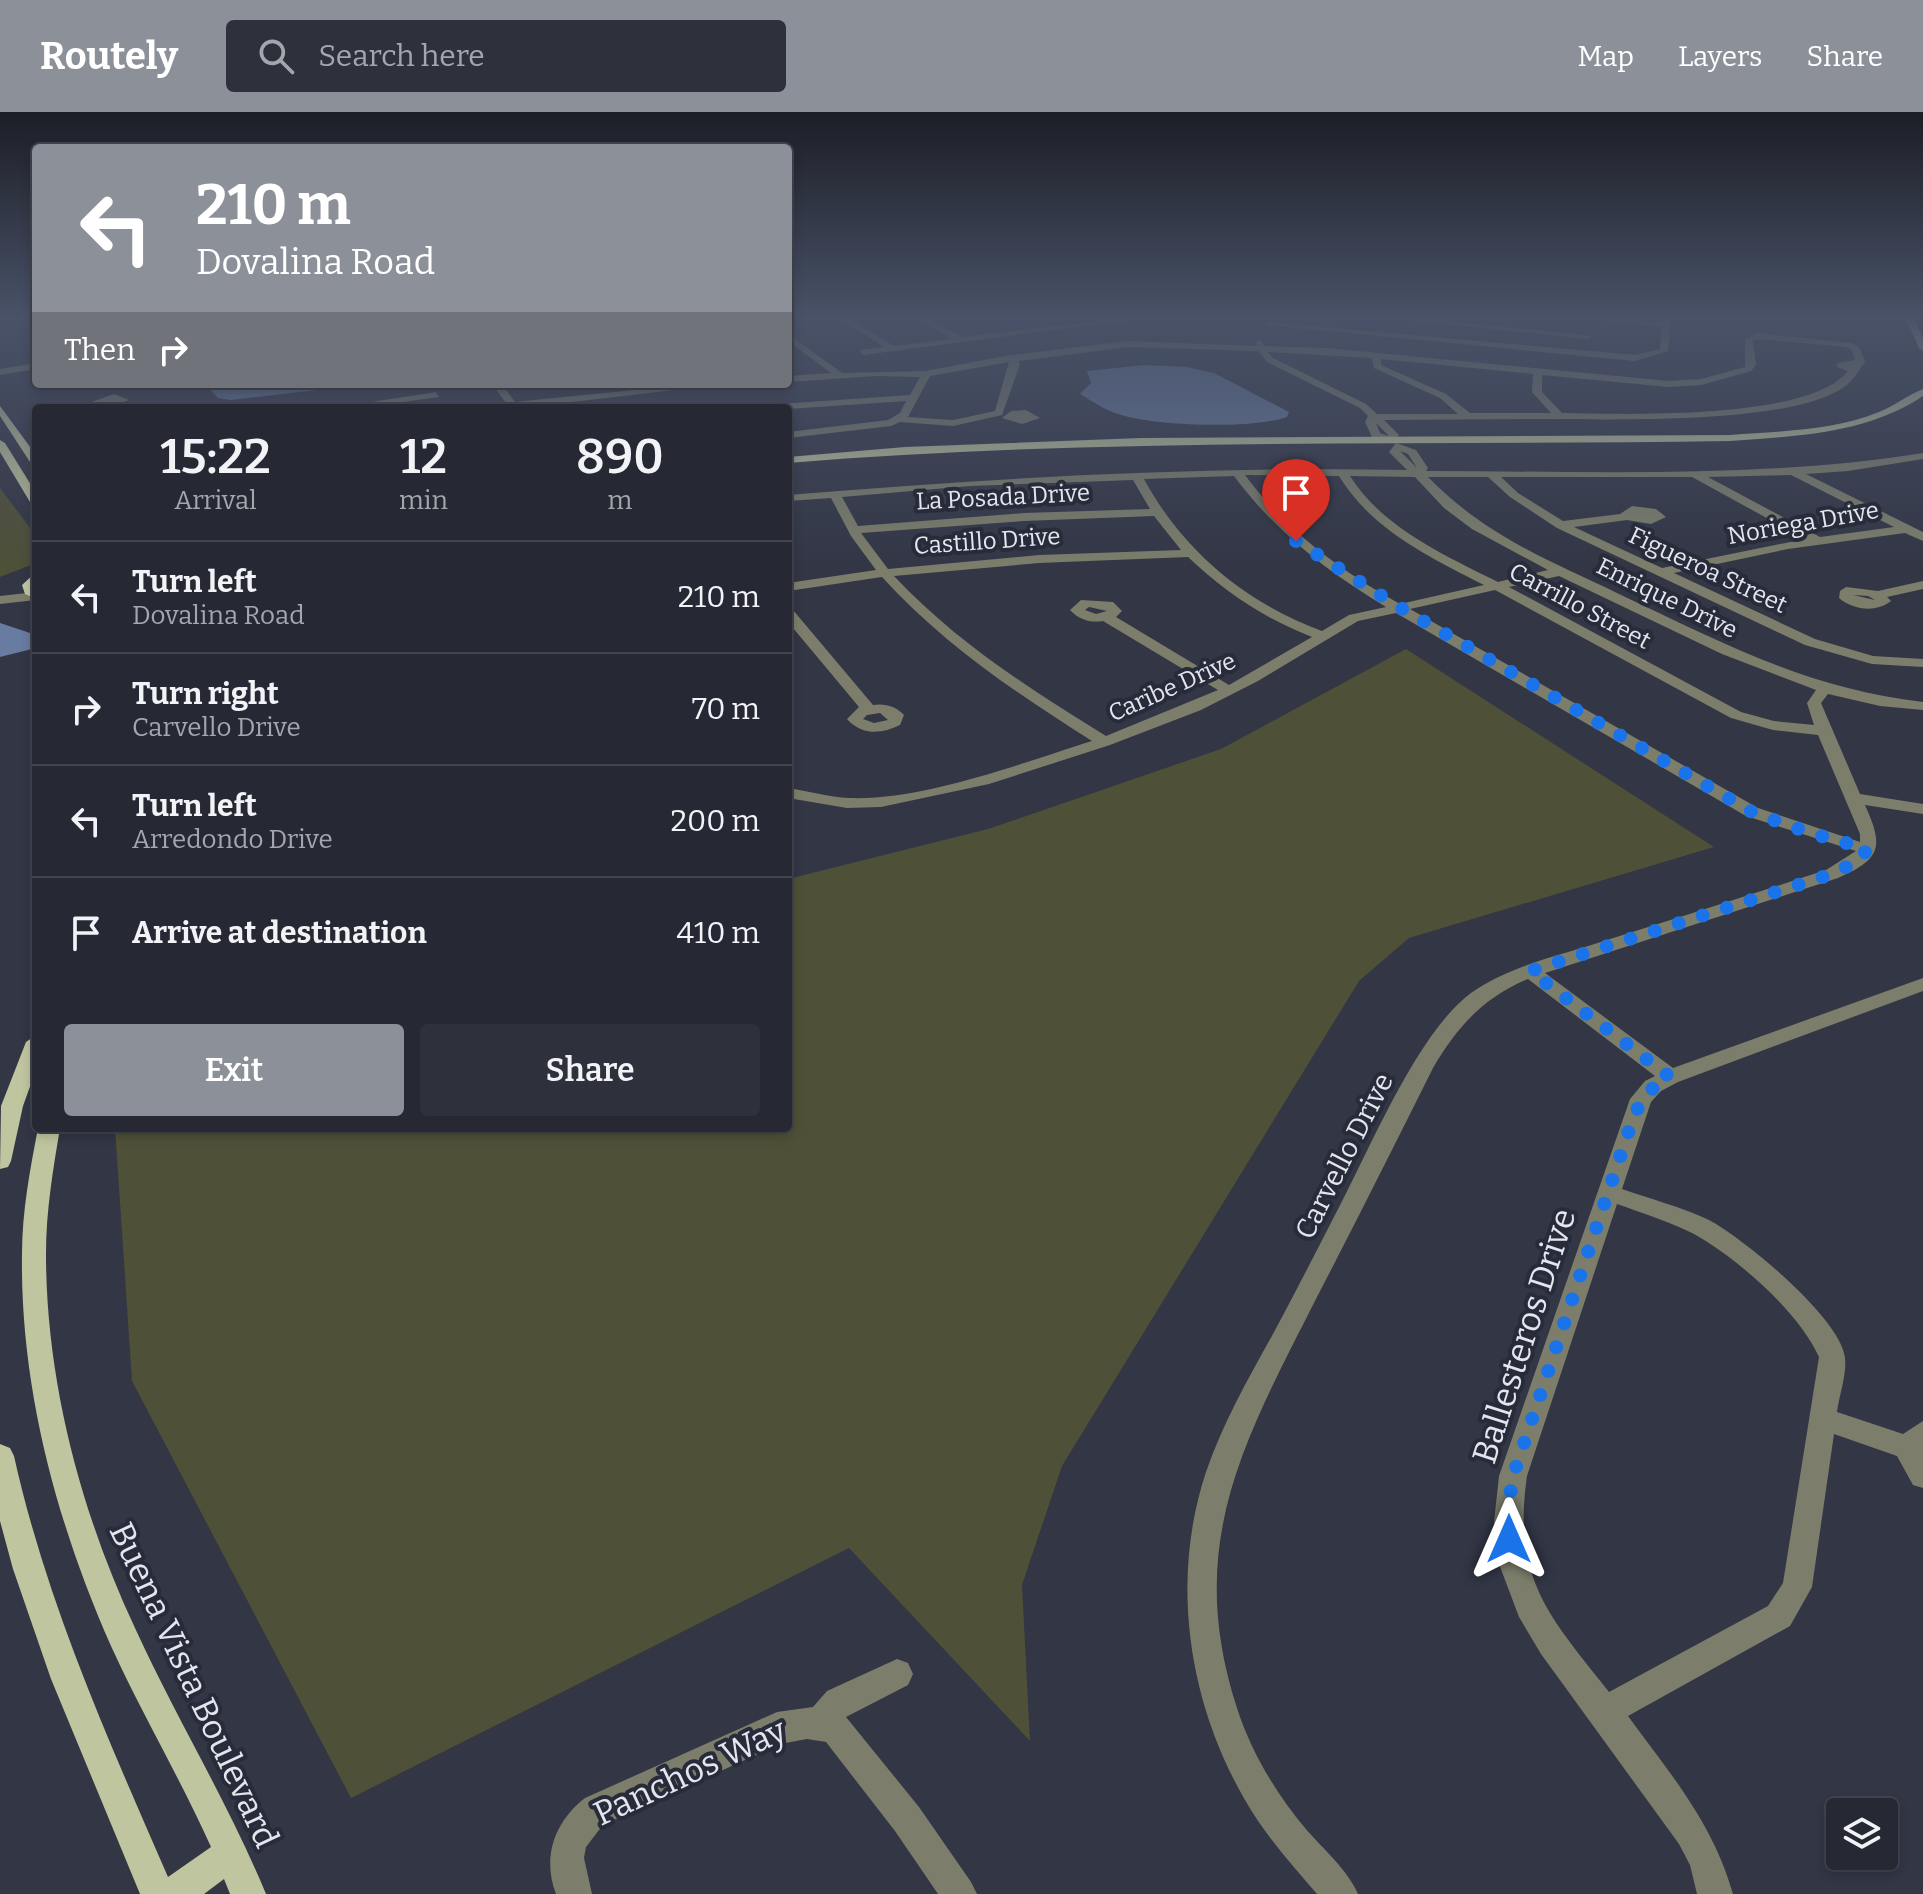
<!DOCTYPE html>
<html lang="en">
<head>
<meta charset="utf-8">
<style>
	:root { --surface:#262834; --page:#2e303c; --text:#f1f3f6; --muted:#a4a6ac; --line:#42444f; --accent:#8c9099 }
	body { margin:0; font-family:Bitter,serif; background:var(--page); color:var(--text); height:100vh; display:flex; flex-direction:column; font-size:30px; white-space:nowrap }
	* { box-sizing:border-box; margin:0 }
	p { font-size:26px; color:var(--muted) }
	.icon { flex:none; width:44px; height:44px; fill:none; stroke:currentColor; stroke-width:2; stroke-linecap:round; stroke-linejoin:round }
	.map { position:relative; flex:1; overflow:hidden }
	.side { position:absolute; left:32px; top:292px; width:760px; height:728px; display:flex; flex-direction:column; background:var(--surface); border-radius:8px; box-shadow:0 4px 12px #0003,0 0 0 2px var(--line) }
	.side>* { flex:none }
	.banner { position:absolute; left:32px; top:32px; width:760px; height:244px; border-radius:8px; box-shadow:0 4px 12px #0003,0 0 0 2px var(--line); background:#8c9099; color:#fff; overflow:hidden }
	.tools { position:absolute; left:1826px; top:1686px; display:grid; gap:16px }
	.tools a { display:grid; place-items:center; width:72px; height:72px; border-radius:8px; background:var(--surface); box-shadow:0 4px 12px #0003,0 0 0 2px var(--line); font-size:40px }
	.pin { position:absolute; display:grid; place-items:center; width:68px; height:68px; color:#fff; margin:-82px -34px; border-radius:50% 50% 50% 0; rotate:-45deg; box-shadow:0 0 8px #0007 }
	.pin .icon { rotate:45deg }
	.me { position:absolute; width:88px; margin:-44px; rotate:0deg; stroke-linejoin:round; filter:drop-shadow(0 0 6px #0008) }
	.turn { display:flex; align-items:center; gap:28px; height:168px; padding:0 32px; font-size:36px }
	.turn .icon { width:104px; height:104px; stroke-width:2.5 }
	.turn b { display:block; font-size:56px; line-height:68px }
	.then { display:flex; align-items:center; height:76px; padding:0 32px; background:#0003; gap:16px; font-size:30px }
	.eta { display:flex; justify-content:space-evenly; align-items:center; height:136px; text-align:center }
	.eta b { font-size:48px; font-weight:600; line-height:56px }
	.action { display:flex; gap:16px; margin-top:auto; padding:16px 32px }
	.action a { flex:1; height:92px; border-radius:8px; background:var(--accent); color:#fff; font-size:32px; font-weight:600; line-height:92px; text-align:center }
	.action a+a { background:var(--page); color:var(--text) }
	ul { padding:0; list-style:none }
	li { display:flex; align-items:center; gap:24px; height:112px; padding:0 32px; border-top:2px solid var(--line) }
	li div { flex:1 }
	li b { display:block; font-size:30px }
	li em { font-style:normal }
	header { display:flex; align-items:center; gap:48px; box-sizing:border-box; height:112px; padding:0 40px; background:var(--accent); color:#fff }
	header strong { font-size:38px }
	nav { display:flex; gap:44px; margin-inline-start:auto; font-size:28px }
	.search { width:560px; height:72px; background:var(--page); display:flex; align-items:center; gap:20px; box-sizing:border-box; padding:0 28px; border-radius:8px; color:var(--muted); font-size:30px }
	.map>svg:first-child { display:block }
	.green { fill:#4e5037 }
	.water { fill:#687ba0 }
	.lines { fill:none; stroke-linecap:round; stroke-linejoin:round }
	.minor { fill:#7c7e6b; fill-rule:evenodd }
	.major { fill:#bfc59e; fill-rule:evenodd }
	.route { stroke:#1a73e8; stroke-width:14; stroke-dasharray:0 25.2 }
	.labels { text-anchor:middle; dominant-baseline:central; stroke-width:8; stroke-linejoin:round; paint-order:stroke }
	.far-street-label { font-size:24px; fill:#e3e6ef; stroke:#282c3a }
	.street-label { font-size:28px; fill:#e3e6ef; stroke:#282c3a }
	.near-street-label { font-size:34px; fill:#e3e6ef; stroke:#282c3a }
</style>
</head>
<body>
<header>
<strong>Routely</strong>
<div class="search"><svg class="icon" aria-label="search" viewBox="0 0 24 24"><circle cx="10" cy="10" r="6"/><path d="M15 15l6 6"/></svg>Search here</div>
<nav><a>Map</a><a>Layers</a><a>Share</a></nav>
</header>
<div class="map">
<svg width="1923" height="1782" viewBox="0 0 1923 1782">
	<rect width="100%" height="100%" fill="#323645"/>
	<path class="green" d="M0 376 36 424V451L0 465Z
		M1406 537 1714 735 1409 826 1359 869 1062 1354 1022 1473 1030 1629 849 1436 351 1686 132 1269 115 1016H788V767L988 717 1221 637Z"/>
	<path class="water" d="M1144 253 1187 255 1214 261 1289 300 1287 305C1251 317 1162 314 1125 304 1108 300 1095 291 1080 282L1091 271 1087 259Z
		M205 272H370L231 288 218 286Z
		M0 511 36 523V536L0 545Z"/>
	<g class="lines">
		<path class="minor" d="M841 207H850L894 234 952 227 919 207H929L962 225 1115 207H1137L863 243 860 238 884 235Z
			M1396 207H1424L1592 224 1588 227Z
			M1590 207 1663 210V207H1671L1668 239 1635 249 1266 213 1270 210 1635 243 1660 237 1662 215Z
			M1757 221 1851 231 1859 235 1865 250C1859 258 1856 264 1848 272 1799 314 1608 307 1542 307 1489 307 1437 308 1384 308L1399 323 1390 331 1372 325 1365 310 1368 304 1360 296 1267 250 1258 239 1128 235 1018 249 1020 252 1002 303 953 314 900 310 891 314 788 326V320L888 308 900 301 906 289 788 297 760 296 765 293 910 283 920 265 876 264 788 270V264L831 261 788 229V222L842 261 925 259 1011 243 1128 229 1256 234V230L1260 227 1265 234 1327 236 1669 269 1701 267 1745 255V227ZM1758 227 1846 235 1852 238 1855 248 1837 251V255L1848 259C1808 309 1624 302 1562 301L1542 280V263L1669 275 1701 273 1751 259 1756 253 1753 228ZM1268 240 1372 246 1374 256 1440 286 1458 302H1377L1366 292 1273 246ZM1381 247 1533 262 1532 280 1551 301H1470L1446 282 1381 253ZM1009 250 995 299 953 308 908 305 930 264ZM1376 311 1388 323V324L1380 321Z
			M36 251V257L0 263V257Z
			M497 272H507V279L515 290 693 272H726L520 296H510L497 279Z
			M436 280 439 285 360 296H333Z
			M114 282 129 288 106 296 89 291Z
			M1026 298 1040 306 1022 312 1002 306 1011 299Z
			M1396 331 1416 338 1428 356 1426 359C1592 359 1759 367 1923 341V347L1848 359 1806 362 1923 420V429L1905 421 1788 437 1674 461 1815 527 1873 544 1923 547V555L1872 552 1805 533 1557 416 1510 385 1488 365H1428C1486 424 1546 447 1619 482 1723 531 1806 576 1923 590V598L1880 594 1828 582 1821 591 1860 682 1923 692V702L1865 693C1883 733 1883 747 1838 766L1545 861 1673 956 1923 866V879L1678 970 1661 979 1651 990 1622 1077C1651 1087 1681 1095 1709 1108 1743 1126 1841 1206 1845 1246 1847 1262 1839 1284 1837 1300L1903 1322 1923 1309V1376L1913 1373 1897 1344 1834 1322 1812 1475 1790 1514 1628 1604C1671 1663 1713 1711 1733 1782H1697L1690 1753 1679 1732 1541 1542 1519 1505 1496 1444 1494 1410 1499 1364 1630 987 1645 969 1655 964 1528 867C1483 886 1457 915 1433 956 1395 1032 1357 1108 1318 1183 1246 1326 1183 1430 1237 1596 1251 1640 1276 1681 1305 1716 1323 1737 1347 1757 1358 1782H1317C1291 1752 1265 1723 1245 1688 1188 1590 1170 1468 1206 1360 1223 1311 1248 1267 1273 1222 1295 1181 1316 1140 1337 1099 1370 1037 1417 921 1471 881 1511 853 1562 843 1607 828 1680 805 1753 782 1826 758L1856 739 1746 704 1396 501 1358 509 1258 569 1201 598 1110 633 989 672 881 695 847 696 788 686V676C808 679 829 685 849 686 922 689 1022 651 1092 629 1016 581 943 532 882 465L788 479V471L876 458 851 424 831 386 788 389V383C993 366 1200 354 1407 358L1389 340ZM1400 339 1408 342 1417 356ZM1245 363 1339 364C1372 418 1429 445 1484 473L1400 492C1339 458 1287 419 1245 363ZM1791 363 1894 415 1820 425 1708 365ZM1234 364C1276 420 1326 459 1386 495L1349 503 1322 519C1246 491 1183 439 1144 367ZM1350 364 1415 365 1444 396 1472 417 1548 458 1498 470C1444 443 1383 416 1350 364ZM1501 365H1692L1805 427 1662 456 1574 415 1627 408 1651 412 1666 405 1656 397 1632 394 1620 402 1563 409 1518 381ZM1133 368 1150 397 1024 401 858 414 842 385 970 374ZM1154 404 1181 438 1039 443 888 457 861 421 1024 409ZM1188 445C1225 480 1265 507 1312 525L1229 573 1116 505 1122 499 1113 490 1081 488 1070 498C1079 508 1091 511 1103 509L1218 578 1106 624C1030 577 956 530 894 464L1039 451ZM1559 464 1722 542 1816 578 1807 591 1814 613 1774 609 1741 600 1509 475ZM1495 478 1731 606 1773 618 1818 623 1860 722V730L1758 696 1410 497ZM1089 495 1107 499 1096 502 1085 498ZM1617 1092C1642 1101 1668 1109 1692 1121 1735 1144 1799 1200 1819 1245L1783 1471 1768 1494 1609 1580C1549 1504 1512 1467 1527 1364Z
			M1923 469V477L1887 485 1891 489C1876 501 1853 498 1839 486L1840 479 1846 475 1878 479ZM1853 483 1868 484 1875 488Z
			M36 480V488L0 492V484Z
			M788 497 793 498 873 593C884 591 896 594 904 603L900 613C882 622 862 624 847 607L859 595 788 510ZM880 601 888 608 874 611 863 607 867 603Z
			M897 1547 908 1551 913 1562 908 1573 846 1605 919 1695 971 1770 977 1782H938L895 1719 826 1630 807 1627 780 1632 609 1710 599 1718 586 1735 584 1746 592 1782H556C542 1746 554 1710 585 1686L777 1600 813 1595 827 1579Z"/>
		<path class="major" d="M1906 207H1914L1923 226V239L1919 236Z
			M1923 277V284C1866 322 1797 324 1730 329 1416 334 1102 325 788 351V345L905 335 1141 326 1730 323C1779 319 1832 319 1879 300 1894 294 1908 283 1923 277Z
			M0 294 36 343V354L32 353 0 304Z
			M0 328 5 331 36 381V393L30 390 0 340Z
			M36 460V487L25 482 22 473Z
			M36 923V958L23 994 11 1049 8 1055 0 1057 1 994 26 930Z
			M38 1016H60C53 1058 46 1099 46 1142 46 1269 81 1401 135 1516 176 1606 228 1690 266 1782H230L224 1767 204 1782H140L51 1567 13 1457 0 1409V1332L10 1336 14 1344C47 1492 108 1627 168 1765L211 1735C180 1666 142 1602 111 1534 57 1412 20 1276 22 1142 22 1099 30 1058 38 1016Z"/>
	</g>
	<linearGradient id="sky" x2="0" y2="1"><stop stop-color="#1c1e26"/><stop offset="0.45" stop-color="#495268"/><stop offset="1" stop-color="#495268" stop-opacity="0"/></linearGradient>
	<rect width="1923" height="456" fill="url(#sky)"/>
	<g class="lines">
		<path class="route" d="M1296 429 1399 495 1752 700 1804 719 1867 737 1860 748 1832 762 1530 859 1670 965C1649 976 1641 987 1632 1009L1513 1364 1508 1396 1509 1427"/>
	</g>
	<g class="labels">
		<g class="far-street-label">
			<text transform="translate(1003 385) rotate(-3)">La Posada Drive</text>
			<text transform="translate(1803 411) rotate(-10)">Noriega Drive</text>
			<text transform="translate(987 429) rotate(-4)">Castillo Drive</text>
			<text transform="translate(1708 458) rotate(25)">Figueroa Street</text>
			<text transform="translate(1667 486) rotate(26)">Enrique Drive</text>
			<text transform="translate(1580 494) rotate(28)">Carrillo Street</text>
			<text transform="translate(1172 575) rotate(-24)">Caribe Drive</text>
		</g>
		<g class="street-label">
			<text transform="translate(1344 1044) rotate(-63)">Carvello Drive</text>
		</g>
		<g class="near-street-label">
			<text transform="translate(1524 1224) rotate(-72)">Ballesteros Drive</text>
			<text transform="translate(194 1573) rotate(65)">Buena Vista Boulevard</text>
			<text transform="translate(690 1660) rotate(-25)">Panchos Way</text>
		</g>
	</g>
</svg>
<div class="tools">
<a><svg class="icon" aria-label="layers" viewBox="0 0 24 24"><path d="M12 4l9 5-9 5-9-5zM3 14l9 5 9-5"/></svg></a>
</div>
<div class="pin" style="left:1296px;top:429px;background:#d93025"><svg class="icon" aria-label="arrive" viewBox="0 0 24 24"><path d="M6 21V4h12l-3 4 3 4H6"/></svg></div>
<svg class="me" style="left:1509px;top:1427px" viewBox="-20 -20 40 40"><path d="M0-17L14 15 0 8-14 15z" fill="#1a73e8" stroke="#fff" stroke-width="4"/></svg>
<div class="banner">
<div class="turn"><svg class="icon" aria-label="left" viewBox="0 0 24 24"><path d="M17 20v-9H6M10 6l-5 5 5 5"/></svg><div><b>210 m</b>Dovalina Road</div></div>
<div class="then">Then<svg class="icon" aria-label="right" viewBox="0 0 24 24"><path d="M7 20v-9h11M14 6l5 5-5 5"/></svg></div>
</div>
<section class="side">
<div class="eta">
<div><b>15:22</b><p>Arrival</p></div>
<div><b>12</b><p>min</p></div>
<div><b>890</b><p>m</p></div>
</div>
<ul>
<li><svg class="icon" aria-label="left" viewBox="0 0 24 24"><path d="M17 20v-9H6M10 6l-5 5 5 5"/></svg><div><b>Turn left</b><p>Dovalina Road</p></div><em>210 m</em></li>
<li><svg class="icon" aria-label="right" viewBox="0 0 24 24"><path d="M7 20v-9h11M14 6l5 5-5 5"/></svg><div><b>Turn right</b><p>Carvello Drive</p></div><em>70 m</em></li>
<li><svg class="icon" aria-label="left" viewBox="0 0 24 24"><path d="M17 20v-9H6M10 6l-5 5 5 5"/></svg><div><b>Turn left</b><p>Arredondo Drive</p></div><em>200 m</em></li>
<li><svg class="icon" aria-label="arrive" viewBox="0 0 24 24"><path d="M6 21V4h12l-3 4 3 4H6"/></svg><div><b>Arrive at destination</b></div><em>410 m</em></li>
</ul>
<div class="action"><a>Exit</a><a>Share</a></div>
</section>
</div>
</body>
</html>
